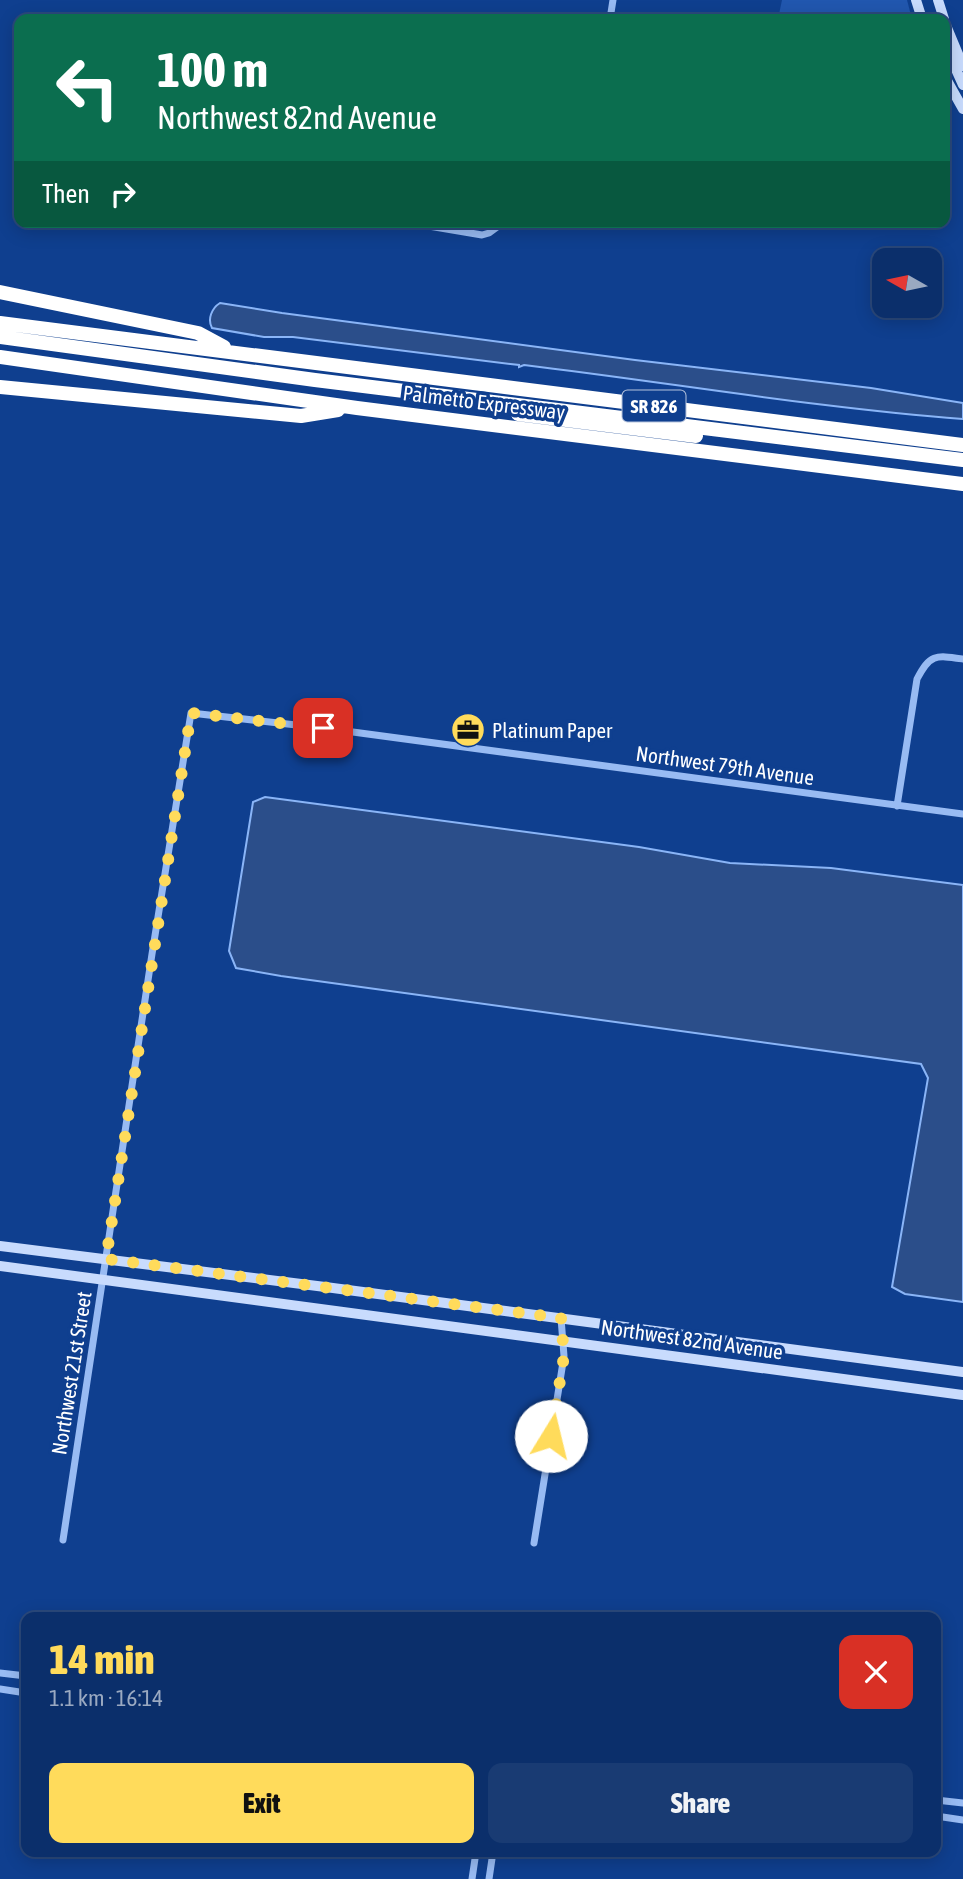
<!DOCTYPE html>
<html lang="en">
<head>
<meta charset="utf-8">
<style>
	:root { --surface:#0b2f6b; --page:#193b73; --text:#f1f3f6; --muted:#9aa9c1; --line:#2b4a7e; --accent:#ffdb5b }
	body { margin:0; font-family:"Asap Condensed",sans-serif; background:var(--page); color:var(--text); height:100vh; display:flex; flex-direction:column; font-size:26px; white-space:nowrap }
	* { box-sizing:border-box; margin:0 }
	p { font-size:23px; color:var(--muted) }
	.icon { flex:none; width:38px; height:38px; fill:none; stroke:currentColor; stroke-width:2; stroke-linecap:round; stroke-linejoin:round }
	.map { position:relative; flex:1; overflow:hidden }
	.side { position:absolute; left:21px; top:1612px; width:920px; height:245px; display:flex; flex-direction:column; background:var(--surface); border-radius:14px; box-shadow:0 4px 18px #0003,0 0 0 2px var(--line) }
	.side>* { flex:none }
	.top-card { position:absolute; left:14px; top:14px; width:936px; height:214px; border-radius:14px; box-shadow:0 4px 18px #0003,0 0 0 2px var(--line); background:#0b6e4f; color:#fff; overflow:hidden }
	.needle { width:46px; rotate:279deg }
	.tools { position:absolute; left:872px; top:248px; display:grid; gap:14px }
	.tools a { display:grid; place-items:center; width:70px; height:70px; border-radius:14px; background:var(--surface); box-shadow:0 4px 18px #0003,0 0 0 2px var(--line); font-size:35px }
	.pin { position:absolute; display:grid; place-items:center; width:60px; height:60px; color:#fff; margin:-30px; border-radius:14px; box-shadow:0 4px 10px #0006 }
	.me { position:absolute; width:77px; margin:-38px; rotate:9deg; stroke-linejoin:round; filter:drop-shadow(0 0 5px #0008) }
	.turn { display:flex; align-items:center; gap:24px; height:147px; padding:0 28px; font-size:32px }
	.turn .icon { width:91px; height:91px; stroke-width:2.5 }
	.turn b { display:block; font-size:49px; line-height:60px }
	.then { display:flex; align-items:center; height:66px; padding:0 28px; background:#0003; gap:14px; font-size:26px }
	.round { display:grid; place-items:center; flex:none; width:74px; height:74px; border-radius:14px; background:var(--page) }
	.head { display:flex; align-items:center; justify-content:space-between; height:119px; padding:0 28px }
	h1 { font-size:42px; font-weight:800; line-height:52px; color:var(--accent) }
	.primary-button { display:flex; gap:14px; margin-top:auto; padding:14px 28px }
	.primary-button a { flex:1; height:80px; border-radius:14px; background:var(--accent); color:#111; font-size:28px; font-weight:800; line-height:80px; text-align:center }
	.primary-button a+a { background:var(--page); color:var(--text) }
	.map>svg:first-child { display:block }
	.green { fill:#2157af }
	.water { fill:#2b4e8a; stroke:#8ab5f7; stroke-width:2 }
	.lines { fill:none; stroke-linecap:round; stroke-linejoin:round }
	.street { stroke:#98bbf3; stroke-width:7 }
	.secondary { stroke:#c8dbfd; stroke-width:10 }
	.highway { stroke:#fff; stroke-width:14 }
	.route { stroke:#ffdb5b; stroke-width:12; stroke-dasharray:0 21.6 }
	.labels { text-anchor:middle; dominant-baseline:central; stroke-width:7; stroke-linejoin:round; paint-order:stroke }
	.shield { fill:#0f3f8f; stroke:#b7c5dd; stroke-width:2 }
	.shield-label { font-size:19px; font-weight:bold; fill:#fff }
	.street-label { font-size:21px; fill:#fff; stroke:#0f3f8f }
	.poi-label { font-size:21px; fill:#fff; stroke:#0f3f8f; text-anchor:start }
</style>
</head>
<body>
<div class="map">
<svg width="963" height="1879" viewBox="0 0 963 1879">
	<rect width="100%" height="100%" fill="#0f3f8f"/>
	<path class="green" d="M782 0H907L912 19H778Z"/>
	<path class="water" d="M220 303 282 313 635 360 871 388 963 403V419C817 408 673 383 524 365L519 367V365L293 337H264L212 328C207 319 212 308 220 303Z
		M265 797 639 847 730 863 831 868 963 885V1302L905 1294 892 1287 928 1078 921 1064 281 976 236 968 229 951 253 802Z"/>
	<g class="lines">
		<path class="street" d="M610 19 613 0
			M405 222 482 235 489 233 504 222
			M897 806 917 679C930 654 935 655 963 659
			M63 1540 152 954 191 713 323 728 963 814
			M534 1543 564 1356 561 1318
			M0 1673 26 1676
			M0 1689 26 1693
			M936 1800 963 1803
			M936 1816 963 1820
			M472 1879 476 1852
			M489 1879 493 1852"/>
		<path class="secondary" d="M916 0 922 19
			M938 0 944 19
			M945 23 963 66
			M945 45 963 85
			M945 77 963 109
			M0 1246 333 1288 963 1372
			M0 1266 963 1395"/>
		<path class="highway" d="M0 292 198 333 224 347
			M0 323 963 445
			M0 337 315 380 963 460
			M0 357 357 408 963 484
			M0 387 301 416 338 410
			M518 414 696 436"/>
	</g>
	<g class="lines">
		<path class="route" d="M323 728 191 713 106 1259 561 1318 564 1356 551 1436"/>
	</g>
	<defs>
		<g id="office-disc" transform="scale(1.75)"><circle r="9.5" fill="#ffdb5b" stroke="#0f3f8f"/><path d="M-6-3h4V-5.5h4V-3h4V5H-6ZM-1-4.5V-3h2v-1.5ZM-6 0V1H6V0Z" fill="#111"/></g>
	</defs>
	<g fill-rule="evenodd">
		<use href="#office-disc" x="468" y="730"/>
	</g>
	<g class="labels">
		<rect class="shield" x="622.5" y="390.5" width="63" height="31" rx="5"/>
		<g class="shield-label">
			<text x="654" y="406">SR 826</text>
		</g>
		<g class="street-label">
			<text transform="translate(484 402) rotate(7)">Palmetto Expressway</text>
			<text transform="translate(725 765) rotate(8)">Northwest 79th Avenue</text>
			<text transform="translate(692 1339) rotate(8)">Northwest 82nd Avenue</text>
			<text transform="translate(71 1373) rotate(-81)">Northwest 21st Street</text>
		</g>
		<g class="poi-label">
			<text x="492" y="730">Platinum Paper</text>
		</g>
	</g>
</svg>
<div class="tools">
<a><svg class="needle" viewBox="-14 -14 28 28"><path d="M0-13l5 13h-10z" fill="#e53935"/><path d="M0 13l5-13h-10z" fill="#9aa9c1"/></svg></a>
</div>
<div class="pin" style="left:323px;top:728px;background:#d93025"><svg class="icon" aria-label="arrive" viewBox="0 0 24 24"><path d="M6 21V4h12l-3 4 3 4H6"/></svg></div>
<svg class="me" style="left:551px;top:1436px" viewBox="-20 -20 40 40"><circle r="19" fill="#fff"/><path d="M0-13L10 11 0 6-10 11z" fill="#ffdb5b"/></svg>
<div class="top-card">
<div class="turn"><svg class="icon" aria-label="left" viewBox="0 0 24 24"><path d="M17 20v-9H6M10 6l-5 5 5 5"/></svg><div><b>100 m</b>Northwest 82nd Avenue</div></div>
<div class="then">Then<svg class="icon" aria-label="right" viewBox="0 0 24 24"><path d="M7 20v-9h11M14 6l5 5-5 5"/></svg></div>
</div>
<section class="side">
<div class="head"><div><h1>14 min</h1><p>1.1 km · 16:14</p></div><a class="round" style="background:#d93025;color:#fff"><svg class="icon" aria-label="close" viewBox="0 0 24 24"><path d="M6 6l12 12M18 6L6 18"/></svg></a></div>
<div class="primary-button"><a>Exit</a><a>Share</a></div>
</section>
</div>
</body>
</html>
